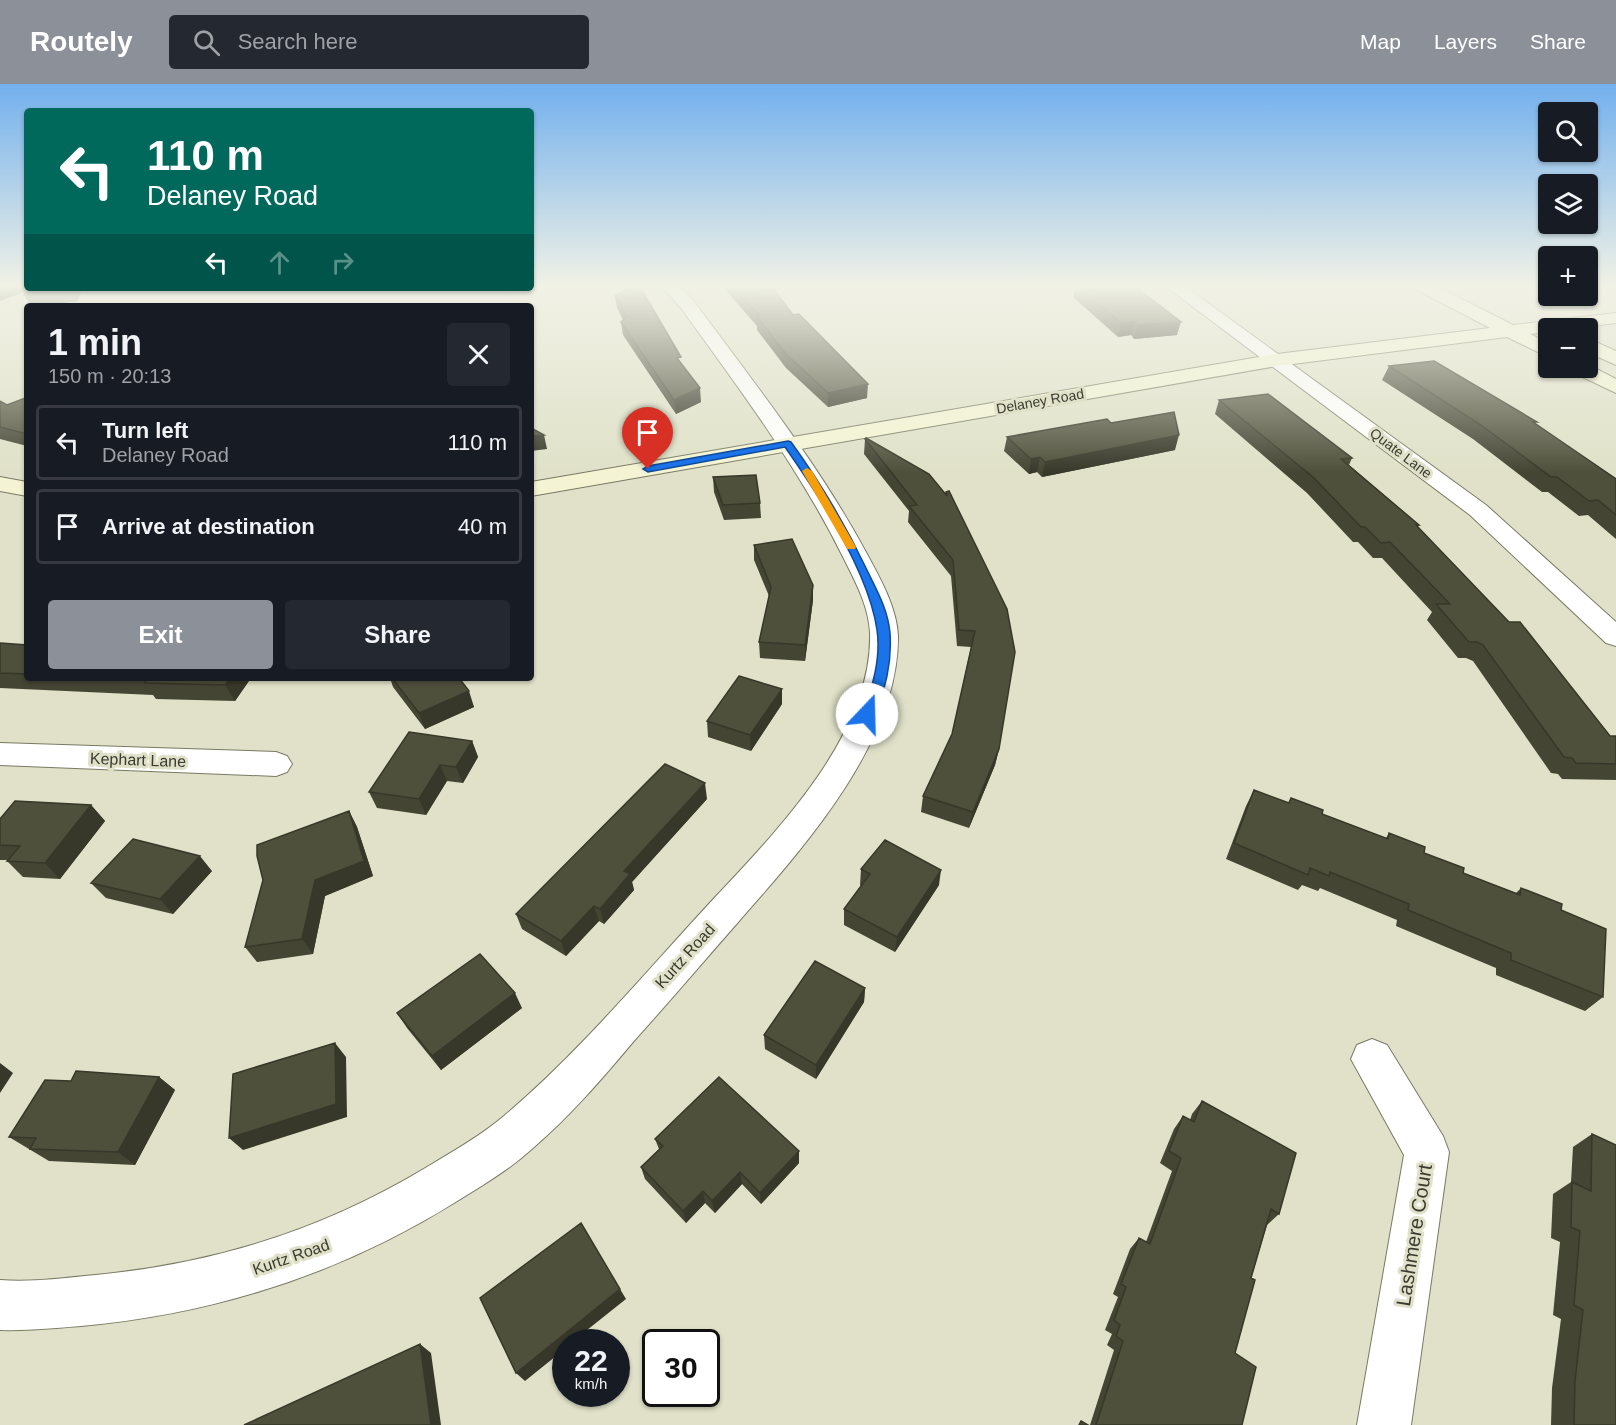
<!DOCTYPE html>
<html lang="en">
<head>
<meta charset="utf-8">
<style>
	:root { --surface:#171b24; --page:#242831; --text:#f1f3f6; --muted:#9ea1a6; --line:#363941; --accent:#8c9099 }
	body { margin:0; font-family:Helvetica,sans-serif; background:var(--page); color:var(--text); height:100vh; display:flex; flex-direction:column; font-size:22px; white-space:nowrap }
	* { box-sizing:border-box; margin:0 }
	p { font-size:20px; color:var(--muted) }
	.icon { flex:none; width:33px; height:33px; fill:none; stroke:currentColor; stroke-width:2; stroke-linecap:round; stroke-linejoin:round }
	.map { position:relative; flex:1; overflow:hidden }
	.details { position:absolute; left:24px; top:219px; width:510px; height:378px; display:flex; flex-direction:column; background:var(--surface); border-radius:6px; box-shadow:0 2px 4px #0004 }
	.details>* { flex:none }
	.hud { position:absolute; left:24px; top:24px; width:510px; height:183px; border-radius:6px; box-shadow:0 2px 4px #0004; background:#00695c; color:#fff; overflow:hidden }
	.controls { position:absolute; left:1538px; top:18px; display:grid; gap:12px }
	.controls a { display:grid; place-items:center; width:60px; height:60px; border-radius:6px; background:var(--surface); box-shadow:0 2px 4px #0004; font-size:30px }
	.speed { position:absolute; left:552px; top:1245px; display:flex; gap:12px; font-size:30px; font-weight:700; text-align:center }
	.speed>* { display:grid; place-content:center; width:78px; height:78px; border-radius:50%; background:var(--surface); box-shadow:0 2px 4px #0004; line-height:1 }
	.speed small { font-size:15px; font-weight:400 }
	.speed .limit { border:3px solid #111; border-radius:9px; background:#fff; color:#111 }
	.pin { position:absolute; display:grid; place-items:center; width:51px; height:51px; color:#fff; margin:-62px -26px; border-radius:50% 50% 50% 0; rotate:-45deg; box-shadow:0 0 6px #0007 }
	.pin .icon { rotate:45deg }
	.me { position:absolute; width:66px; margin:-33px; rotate:21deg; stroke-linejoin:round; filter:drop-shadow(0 0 4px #0008) }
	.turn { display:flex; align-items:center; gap:21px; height:126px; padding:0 24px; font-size:27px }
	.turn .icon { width:78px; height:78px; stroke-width:2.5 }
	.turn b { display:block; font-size:42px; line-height:51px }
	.lanes { display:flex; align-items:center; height:57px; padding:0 24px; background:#0003; justify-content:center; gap:30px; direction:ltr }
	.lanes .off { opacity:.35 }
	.round { display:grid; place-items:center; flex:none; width:63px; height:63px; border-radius:6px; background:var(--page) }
	.head { display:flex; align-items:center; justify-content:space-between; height:102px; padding:0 24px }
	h1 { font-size:36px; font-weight:700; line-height:45px }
	.primary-button { display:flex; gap:12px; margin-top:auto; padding:12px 24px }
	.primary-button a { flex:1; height:69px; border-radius:6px; background:var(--accent); color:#fff; font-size:24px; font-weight:700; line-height:69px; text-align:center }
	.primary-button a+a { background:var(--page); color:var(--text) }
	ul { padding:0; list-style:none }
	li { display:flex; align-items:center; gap:18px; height:75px; margin:0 12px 9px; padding:0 12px; border:3px solid var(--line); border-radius:6px }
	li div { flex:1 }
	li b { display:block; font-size:22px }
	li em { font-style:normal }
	header { display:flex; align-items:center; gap:36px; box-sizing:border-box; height:84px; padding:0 30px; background:var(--accent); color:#fff }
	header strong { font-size:28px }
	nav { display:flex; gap:33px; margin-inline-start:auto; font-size:21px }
	.search { width:420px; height:54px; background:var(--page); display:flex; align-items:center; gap:15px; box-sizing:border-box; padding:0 21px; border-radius:6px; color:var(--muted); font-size:22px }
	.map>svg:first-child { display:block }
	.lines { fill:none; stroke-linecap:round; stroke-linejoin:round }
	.street-casing { stroke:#797a64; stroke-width:2 }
	.secondary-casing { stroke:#797a64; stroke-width:2 }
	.street { fill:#fff; fill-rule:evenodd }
	.secondary { fill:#f4f4d4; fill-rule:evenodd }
	.wall { fill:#444533 }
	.shaded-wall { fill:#373829 }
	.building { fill:#4f503b; stroke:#373829; stroke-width:1.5 }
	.route { fill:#1a73e8; stroke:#114b97; stroke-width:1.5 }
	.slow { fill:#f59e0b }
	.labels { text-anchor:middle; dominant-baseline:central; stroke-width:6; stroke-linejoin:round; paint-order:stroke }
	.far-street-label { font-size:14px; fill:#3b3b31; stroke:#e0e1c8 }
	.street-label { font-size:16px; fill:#3b3b31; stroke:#e0e1c8 }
	.near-street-label { font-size:20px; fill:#3b3b31; stroke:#e0e1c8 }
</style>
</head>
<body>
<header>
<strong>Routely</strong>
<div class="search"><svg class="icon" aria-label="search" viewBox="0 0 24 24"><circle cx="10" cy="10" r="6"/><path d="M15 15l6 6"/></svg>Search here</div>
<nav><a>Map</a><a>Layers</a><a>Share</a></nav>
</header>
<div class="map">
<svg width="1616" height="1341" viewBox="0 0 1616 1341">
	<rect width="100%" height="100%" fill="#e0e1c8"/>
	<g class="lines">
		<g class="street-casing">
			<path id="street" d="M660 201H677L693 216C754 299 818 379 867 470 880 494 897 524 898 552 899 657 805 762 740 836 704 877 669 918 633 958 602 995 570 1032 533 1064 509 1086 481 1102 454 1119 340 1190 214 1230 81 1242 54 1244 27 1247 0 1246V1196C28 1198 57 1195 85 1192 210 1181 319 1148 427 1083 454 1067 480 1052 504 1032 582 966 649 884 719 809 781 743 873 647 870 549 869 521 853 493 841 469 797 381 738 303 681 224Z
				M1164 201H1183L1486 421 1616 538V562L1606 559 1470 431Z
				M0 659 276 668 287 672 292 680 287 688 276 692 0 681Z
				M1372 955 1387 961 1443 1052 1449 1068 1411 1341H1357L1404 1071 1351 975 1357 961Z"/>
		</g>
		<g class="secondary-casing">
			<path id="secondary" d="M1413 201H1434L1513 241 1616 229V239L1575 244H1548V248L1530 250 1548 259V273L1507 253 1277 282 531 412V398L1277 270 1490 244 1415 205Z
				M1587 254 1616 267V281L1587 268Z
				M1587 280 1616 295V309L1572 288 1569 284H1587Z
				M0 393 27 398V412L0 407Z"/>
		</g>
		<use href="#street" class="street"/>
		<use href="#secondary" class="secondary"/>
	</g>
	<path class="wall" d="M721 201H771L793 231 867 314 828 323 786 284 757 246V242Z
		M1076 201H1133L1177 251 1134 255 1131 251 1118 253 1073 213Z
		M615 212 701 318 676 330 623 251 621 238 623 236 617 224Z
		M1389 282 1536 340 1616 395V455L1588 431 1579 432 1548 408H1542L1473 355 1382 296Z
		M27 315V362L0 355V317L7 321Z
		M1219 316 1352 374 1349 381 1419 441 1418 443 1610 652H1616V696L1562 695 1558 690 1551 689 1473 577 1466 574H1458L1427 536 1432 528 1382 474H1373L1358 458H1353L1307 409 1215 330Z
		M1111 339 1175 366 1042 393 1037 388 1029 390 1004 367 1007 353Z
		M865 355 946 411 999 665 995 681 969 744 921 728 923 712 952 650 971 563 957 562 951 492 908 438 909 427 864 370Z
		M713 393 760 419 761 434 724 436 714 408Z
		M754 461 813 501V516L805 577 760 574 759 558 769 512 754 476Z
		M0 559 27 561V594H251L235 617 156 615 153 611 0 604Z
		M329 594H361L360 595Z
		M390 594H459L474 623 425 645 393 603Z
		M782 620 751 667 708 653 707 637Z
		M472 657 478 673 463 699 447 697 426 731 377 724 369 708Z
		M1254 706 1288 719 1291 714 1322 730 1386 754 1389 749 1424 769 1463 789 1516 809 1521 804 1561 826 1603 913 1585 927 1496 891V884L1396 842 1397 836 1320 804 1318 807 1302 801 1298 806 1226 775 1246 722Z
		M707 715 632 798 634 806 604 840 599 837 566 872 522 845 516 830Z
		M91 721 105 737 60 795 23 793 7 777 8 776H0V735Z
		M349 727 357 743 373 792 325 812 313 870 257 878 245 863Z
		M861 785 939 801 895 868 844 841V825L861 801H860Z
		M212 787 173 830 106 814 91 799Z
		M865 904 864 918 816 995 765 965 764 951Z
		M522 924 441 986 407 944 397 929Z
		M159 993 175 1006 135 1081 49 1077 9 1053 71 997Z
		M1202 1017 1279 1130 1267 1141 1251 1194 1235 1269 1242 1341H1090L1114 1266 1107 1261 1112 1250 1105 1246 1118 1213 1113 1210 1130 1165 1139 1154 1146 1158 1172 1087 1160 1079 1174 1045 1183 1032 1190 1036 1192 1030Z
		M1592 1050 1616 1341H1551L1552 1304 1561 1235 1553 1231 1560 1158 1551 1154 1553 1110 1571 1098 1573 1063Z
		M655 1055 799 1079 761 1120 742 1100 715 1129 705 1119 686 1139 645 1095 641 1083 659 1065Z"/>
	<path class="shaded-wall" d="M1 201H27V204H35L0 217V202Z
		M72 204H82L78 217 42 222H31L24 211Z
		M1134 238 1131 251 1118 253 1121 239Z
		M1181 238 1177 251 1134 255 1138 241Z
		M868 300 867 314 828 323V309Z
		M700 304 701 318 676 330 674 316Z
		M544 351 547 365 531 367V352Z
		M1179 351 1175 366 1042 393 1045 378Z
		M1040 373 1037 388 1029 390 1031 375Z
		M813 501V516L805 577V561Z
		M231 594H251L235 617 225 601Z
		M782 605V620L751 667 750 651Z
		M469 607 474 623 425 645 419 629Z
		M472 657 478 673 463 699 456 683Z
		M999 665 995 681 969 744 973 728Z
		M440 681 447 697 426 731 419 715Z
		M705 699 707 715 632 798 634 806 604 840 600 825 624 787Z
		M91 721 105 737 60 795 45 779Z
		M349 727 357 743 373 792 325 812 313 870 302 855 315 796Z
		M200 772 212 787 173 830 160 815Z
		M941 786 939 801 895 868 897 853Z
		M594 822 599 837 566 872 561 857Z
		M865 904 864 918 816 995V981Z
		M515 909 522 924 441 986 432 972Z
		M335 959 346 973 347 1033 243 1066 229 1054Z
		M0 979 13 989 0 1009Z
		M159 993 175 1006 135 1081 118 1068Z
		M799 1067V1079L761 1120 760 1109Z
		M740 1088 742 1100 715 1129 712 1117Z
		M703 1107 705 1119 686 1139 683 1127Z
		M620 1205 626 1215 572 1258H566V1264L525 1297 516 1289Z
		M420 1260 431 1269 441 1341H431Z"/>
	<path class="building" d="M634 201H639L681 273 677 274 700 304 674 316 621 238 627 233 615 212Z
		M731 201H771L793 231 799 230 868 300 828 309 786 270 757 233 760 232Z
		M1076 201H1133L1181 238 1138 241 1134 238 1121 239Z
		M27 204H72L24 211Z
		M1434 277 1537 338H1533L1616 395V431L1598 416 1589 417 1557 393H1551L1481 341 1389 282Z
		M1268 310 1352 374 1341 375 1419 441H1416L1509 538H1520L1610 652H1616V680L1576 679 1572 674 1564 673 1483 561 1477 558H1469L1436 520H1450L1390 458 1381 459 1365 443H1361L1314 394 1219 316Z
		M25 314 27 315V350L0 343V317L7 321Z
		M1174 328 1179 351 1045 378 1040 373 1031 375 1007 353 1107 335 1111 339Z
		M531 344 544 351 531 352Z
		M866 354 929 390 947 412 946 408 949 407 1007 525 1015 568 999 665 973 728 923 712 952 650 975 547 959 546 953 476 909 422 917 421 865 355Z
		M756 391 760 419 723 421 713 393Z
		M792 455 813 501 805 561 759 558 771 503 754 461Z
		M0 559 27 561V590L0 589Z
		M739 592 782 605 750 651 707 637Z
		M118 594H231L225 601 145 599 147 595Z
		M392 594H459L469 607 419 629Z
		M409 648 472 657 456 683 440 681 419 715 369 708Z
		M665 680 705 699 624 787 630 790 600 825 594 822 561 857 516 830Z
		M1254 706 1289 719 1291 714 1323 726 1322 730 1388 755 1389 749 1425 763 1424 769 1464 784 1463 789 1520 811 1521 804 1562 820 1561 826 1606 845 1603 913 1511 876V869L1408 826 1409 820 1330 788 1329 792 1310 784 1308 791 1234 759Z
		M15 717 91 721 45 779 7 777 20 762 0 761V735Z
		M349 727 364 777 315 796 302 855 245 863 263 796 257 772V761Z
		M133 755 200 772 160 815 91 799Z
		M885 756 941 786 897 853 844 825 870 790 861 785Z
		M480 870 515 909 432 972 397 929Z
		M815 877 865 904 816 981 764 951Z
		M335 959 336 1020 229 1054 233 990Z
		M76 987 159 993 118 1068 30 1065 36 1054 9 1053 45 996 71 997Z
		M719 993 799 1067 760 1109 740 1088 712 1117 703 1107 683 1127 641 1083 663 1062 655 1055Z
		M1202 1017 1296 1069 1279 1130 1271 1125 1251 1194 1255 1196 1235 1269 1256 1283 1242 1341H1096L1123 1257 1116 1252 1120 1241 1114 1236 1126 1203 1121 1200 1139 1154 1150 1160 1181 1074 1169 1067 1183 1032 1194 1038Z
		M1592 1050 1616 1061V1341H1574L1575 1297 1583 1226 1574 1221 1580 1147 1571 1143 1572 1098 1591 1107Z
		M581 1139 620 1205 516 1289 480 1214Z
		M420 1260 431 1341H244Z
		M1081 1337 1088 1341H1079Z"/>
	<linearGradient id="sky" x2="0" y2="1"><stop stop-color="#72b0ed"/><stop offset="0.52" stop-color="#f1f2e6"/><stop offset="1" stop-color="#f1f2e6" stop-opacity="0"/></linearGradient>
	<rect width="1616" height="389" fill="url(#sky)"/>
	<path class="route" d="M788 357 791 358C820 398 845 440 866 484 876 505 888 525 890 549 892 577 886 608 872 633H863L861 630C873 605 881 573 877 546 869 489 818 410 785 363L648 388 643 385 648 382Z"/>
	<path class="slow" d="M807 384 812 387 856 463 855 465H847L846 463 802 387Z"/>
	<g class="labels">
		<g class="far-street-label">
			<text transform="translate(1040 317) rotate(-10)">Delaney Road</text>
			<text transform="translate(1401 369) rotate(37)">Quate Lane</text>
		</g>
		<g class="street-label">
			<text transform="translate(138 676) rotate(2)">Kephart Lane</text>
			<text transform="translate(685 872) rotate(-48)">Kurtz Road</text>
			<text transform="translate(291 1173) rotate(-19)">Kurtz Road</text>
		</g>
		<g class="near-street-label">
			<text transform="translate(1414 1151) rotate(-81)">Lashmere Court</text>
		</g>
	</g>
</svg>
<div class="controls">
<a><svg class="icon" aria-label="search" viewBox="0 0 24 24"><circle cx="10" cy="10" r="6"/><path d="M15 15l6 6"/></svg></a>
<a><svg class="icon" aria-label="layers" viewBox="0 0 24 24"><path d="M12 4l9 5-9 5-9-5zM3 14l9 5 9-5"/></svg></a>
<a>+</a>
<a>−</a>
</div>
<div class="speed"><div>22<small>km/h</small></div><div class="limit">30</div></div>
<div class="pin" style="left:648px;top:385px;background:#d93025"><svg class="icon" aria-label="arrive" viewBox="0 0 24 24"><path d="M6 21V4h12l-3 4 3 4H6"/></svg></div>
<svg class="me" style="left:867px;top:630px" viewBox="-20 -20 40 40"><circle r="19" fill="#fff"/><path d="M0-13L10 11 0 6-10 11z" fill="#1a73e8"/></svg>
<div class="hud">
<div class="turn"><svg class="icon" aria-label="left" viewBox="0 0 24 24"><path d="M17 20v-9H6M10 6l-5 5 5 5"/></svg><div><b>110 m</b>Delaney Road</div></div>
<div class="lanes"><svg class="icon" aria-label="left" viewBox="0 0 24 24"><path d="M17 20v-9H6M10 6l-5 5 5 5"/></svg><svg class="icon off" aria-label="ahead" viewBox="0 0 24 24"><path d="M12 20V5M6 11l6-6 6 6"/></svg><svg class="icon off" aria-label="right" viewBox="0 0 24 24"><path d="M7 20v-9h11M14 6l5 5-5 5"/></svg></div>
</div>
<section class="details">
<div class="head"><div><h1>1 min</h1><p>150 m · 20:13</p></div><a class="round"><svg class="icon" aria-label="close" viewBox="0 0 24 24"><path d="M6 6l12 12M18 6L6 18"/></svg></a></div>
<ul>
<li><svg class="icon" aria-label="left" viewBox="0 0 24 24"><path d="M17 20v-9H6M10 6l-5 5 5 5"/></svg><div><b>Turn left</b><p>Delaney Road</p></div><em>110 m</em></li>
<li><svg class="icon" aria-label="arrive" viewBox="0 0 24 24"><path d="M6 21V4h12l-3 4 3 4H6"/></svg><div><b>Arrive at destination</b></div><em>40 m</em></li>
</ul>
<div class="primary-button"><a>Exit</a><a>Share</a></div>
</section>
</div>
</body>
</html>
